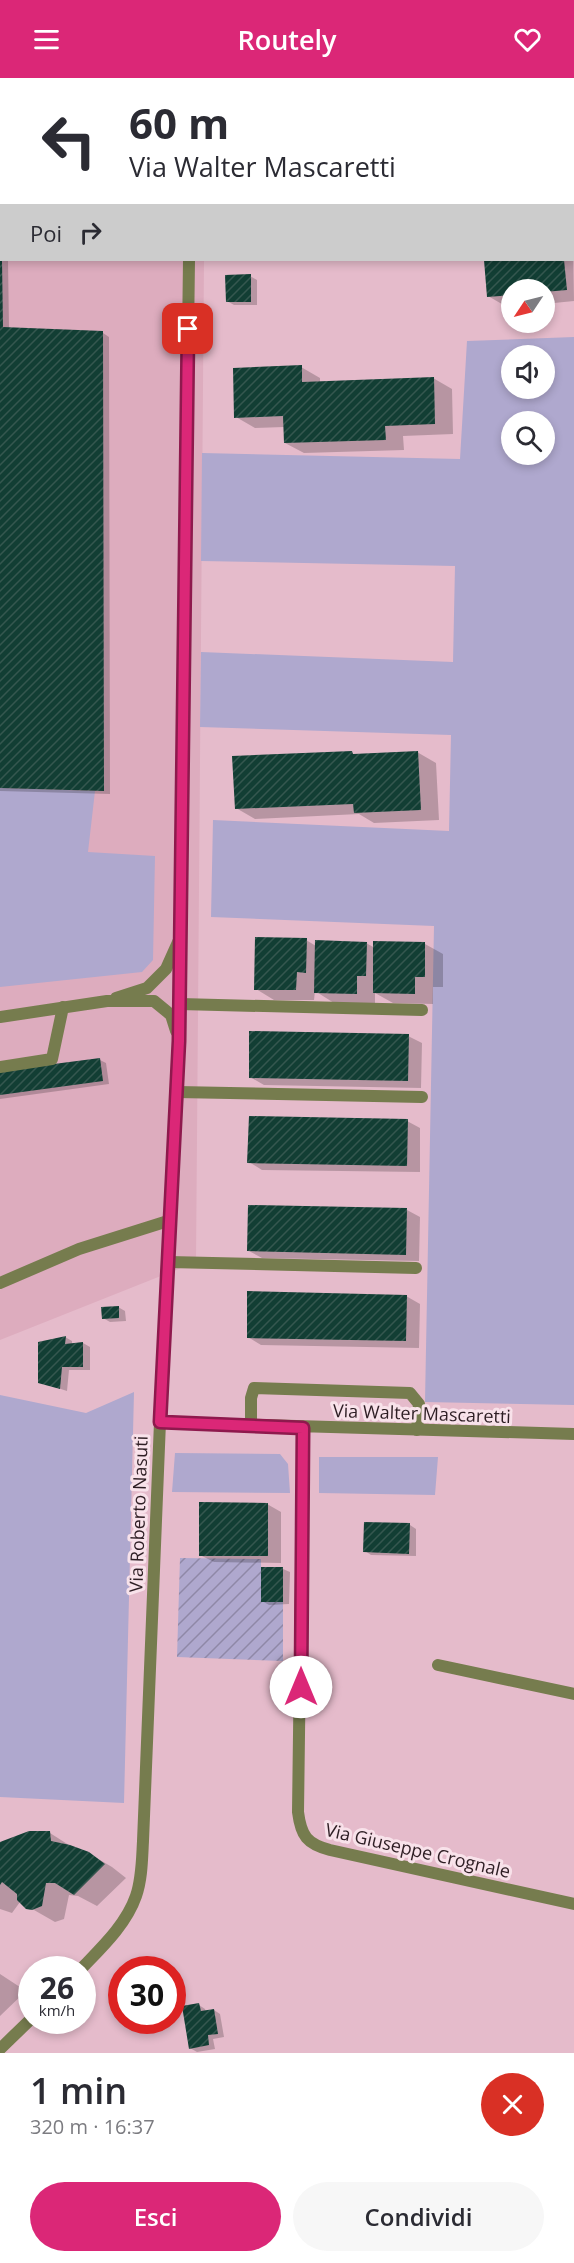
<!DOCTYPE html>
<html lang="it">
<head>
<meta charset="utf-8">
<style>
	:root { --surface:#fff; --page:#f7f7f7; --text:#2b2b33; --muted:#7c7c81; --accent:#db2777 }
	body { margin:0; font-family:"Open Sans",sans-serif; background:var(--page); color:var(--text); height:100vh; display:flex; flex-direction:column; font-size:22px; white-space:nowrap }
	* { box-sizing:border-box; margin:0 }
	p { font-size:20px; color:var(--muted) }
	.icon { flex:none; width:33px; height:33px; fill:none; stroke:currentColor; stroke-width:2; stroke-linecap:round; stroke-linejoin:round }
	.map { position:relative; height:1975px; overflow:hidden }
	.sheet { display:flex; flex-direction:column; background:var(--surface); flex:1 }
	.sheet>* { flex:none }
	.guide { position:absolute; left:0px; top:0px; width:574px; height:183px; box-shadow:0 3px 9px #0003; background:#fff; color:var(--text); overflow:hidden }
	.needle { width:39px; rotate:235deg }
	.tools { position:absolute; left:501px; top:201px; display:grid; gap:12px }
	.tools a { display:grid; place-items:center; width:54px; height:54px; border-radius:50%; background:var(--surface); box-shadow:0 3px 9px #0003; font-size:30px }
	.speed { position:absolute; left:18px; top:1878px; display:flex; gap:12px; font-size:30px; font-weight:700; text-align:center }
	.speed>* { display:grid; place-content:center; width:78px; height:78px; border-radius:50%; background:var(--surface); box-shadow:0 3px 9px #0003; line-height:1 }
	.speed small { font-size:15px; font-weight:400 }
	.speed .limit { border:9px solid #d22; background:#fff; color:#111 }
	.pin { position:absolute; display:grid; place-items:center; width:51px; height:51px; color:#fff; margin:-26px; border-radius:12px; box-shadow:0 3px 9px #0006 }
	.me { position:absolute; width:66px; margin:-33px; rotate:0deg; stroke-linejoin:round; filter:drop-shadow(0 0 4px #0008) }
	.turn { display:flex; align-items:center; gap:21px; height:126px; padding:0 30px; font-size:27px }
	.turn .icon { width:78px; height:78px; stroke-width:2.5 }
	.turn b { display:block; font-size:42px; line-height:51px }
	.then { display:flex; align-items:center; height:57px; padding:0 30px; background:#0003; gap:12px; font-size:22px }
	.round { display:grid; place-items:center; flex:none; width:63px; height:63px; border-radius:32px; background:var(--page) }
	.headline { display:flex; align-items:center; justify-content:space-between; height:102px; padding:0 30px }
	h1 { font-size:36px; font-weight:600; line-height:45px }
	.action { display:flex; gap:12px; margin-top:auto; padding:12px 30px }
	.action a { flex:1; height:69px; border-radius:36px; background:var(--accent); color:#fff; font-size:24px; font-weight:600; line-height:69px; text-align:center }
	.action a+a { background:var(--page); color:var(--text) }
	header { display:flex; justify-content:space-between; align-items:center; height:78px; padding:0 30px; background:var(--accent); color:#fff; font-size:27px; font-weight:600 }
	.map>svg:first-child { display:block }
	.built { fill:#ddacbe }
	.grass { fill:#afa8ce; fill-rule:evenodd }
	.garden { fill:url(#garden-furrows) }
	.shadow { fill:#0003 }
	.building { fill:url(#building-hatch) }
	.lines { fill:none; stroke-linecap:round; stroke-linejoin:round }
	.lane { stroke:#767c4e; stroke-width:12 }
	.street { stroke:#767c4e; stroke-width:12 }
	.route-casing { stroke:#8e194d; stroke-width:15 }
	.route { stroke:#db2777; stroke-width:10 }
	.labels { text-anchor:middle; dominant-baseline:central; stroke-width:6; stroke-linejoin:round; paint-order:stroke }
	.street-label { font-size:18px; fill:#2e1e24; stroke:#f8e2ea }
</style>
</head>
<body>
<header><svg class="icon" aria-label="menu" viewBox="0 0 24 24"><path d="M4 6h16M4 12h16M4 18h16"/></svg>Routely<svg class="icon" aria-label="heart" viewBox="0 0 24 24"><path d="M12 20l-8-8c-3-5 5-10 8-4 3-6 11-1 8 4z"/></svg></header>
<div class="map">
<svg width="574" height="1975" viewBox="0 0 574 1975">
	<defs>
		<pattern id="garden-furrows" width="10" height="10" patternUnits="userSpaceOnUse" patternTransform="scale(1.5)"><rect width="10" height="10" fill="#afa8ce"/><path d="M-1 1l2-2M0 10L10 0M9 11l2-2" fill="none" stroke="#8f88a7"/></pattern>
		<pattern id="building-hatch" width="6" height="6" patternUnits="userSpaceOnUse" patternTransform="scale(1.5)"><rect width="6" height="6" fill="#123e34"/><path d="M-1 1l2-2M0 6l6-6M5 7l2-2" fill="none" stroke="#35574f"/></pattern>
	</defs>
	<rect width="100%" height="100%" fill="#e5bbcb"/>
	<path class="built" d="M0 0H208L2 2V182H204L196 1184 0 1262Z"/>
	<path class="grass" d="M574 259V1327L425 1324 434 848 211 839 213 742 449 753 451 657 200 649 201 574 453 584 455 488 201 483 202 375 460 381 467 263ZM512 278H544V310H512ZM512 344H544V376H512Z
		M0 710 95 713 88 774 155 778 153 882 142 894 0 909Z
		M134 1314 124 1725 0 1719V1317L86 1335Z
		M175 1375 280 1376 288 1386 290 1415 172 1414Z
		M319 1379H438L435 1417 319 1415Z"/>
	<path class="garden" d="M180 1480 261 1481V1523L283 1524V1583L177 1579Z"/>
	<path class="shadow" d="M0 0H5L2 2V182H8L9 250 103 255 109 259 110 716 0 713Z
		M501 0H562V2H504Z
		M573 166 574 223 544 226V212H512V229H507L488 218 485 182H573Z
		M250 198 257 202V227H234L227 223Z
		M301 289 320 300V304L433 300 452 311 453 356 403 358 404 372 304 375 285 365 284 349 255 350 236 339Z
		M417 674 436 685 439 742 374 745 359 736 255 741 236 730Z
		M306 862 316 868 366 865 375 870 425 866 443 876V909H433V926L393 925 375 915V925H334L315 913 314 922H274L256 911Z
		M408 958 422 965 421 1010 264 1007 250 999Z
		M100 982 106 985 109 1006 0 1021V995Z
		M407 1043 420 1050V1094L262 1092 249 1084Z
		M407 1132 420 1139 419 1183 262 1180 249 1173Z
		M406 1218 420 1226 419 1270 261 1267 248 1259Z
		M118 1229 125 1233 126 1243 110 1244 103 1240Z
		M65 1259 72 1263V1267L83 1265 90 1269V1292H69L67 1313 39 1304Z
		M267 1426 281 1434V1485L214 1484 200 1477Z
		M410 1447 416 1451V1478L371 1477 365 1473Z
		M283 1491 290 1494 289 1526 269 1527 262 1523Z
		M50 1755 72 1769 88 1775 112 1789 126 1800 97 1828 78 1818 69 1817 64 1841 55 1844 20 1824 12 1835 0 1831V1766Z
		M0 1896 26 1913 0 1938Z
		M199 1927 205 1931 206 1934 214 1932 220 1936 224 1959 213 1961 215 1971 197 1974 190 1970Z"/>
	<path class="building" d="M0 178 2 182 3 249 103 253 104 713 0 710Z
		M484 182H564L567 212 544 214V212H512V217L487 219Z
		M251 196V224H226L225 197Z
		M302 287V304L434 299 435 346 385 348 386 362 284 365 283 338 234 340 233 290Z
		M352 673 353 676 418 673 421 732 354 735 353 726 235 731 232 678Z
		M255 859 307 860 306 895 297 894 296 912H254Z
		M315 862 367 864 366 898H357V916L314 915Z
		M373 863 425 864V899H415V916L373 915Z
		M249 953 409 956 408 1003 249 1000Z
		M100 980 103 1003 0 1017V993Z
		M249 1038 408 1041 407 1088 247 1085Z
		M248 1127 407 1130 406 1177 247 1173Z
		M247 1213 407 1217 406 1263 247 1260Z
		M119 1228V1240L102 1241 101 1229Z
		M66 1258 65 1266 83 1264V1289H62L60 1311 38 1305V1264Z
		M199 1424 268 1425V1478H199Z
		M364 1444 410 1445 409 1476 363 1474Z
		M261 1489H283V1524H261Z
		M29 1753H50L51 1763 70 1767 89 1774 105 1786 74 1817 55 1805H46L42 1828 32 1832 26 1831 17 1822V1816L2 1804 0 1807V1764Z
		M199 1925 201 1933 214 1931 218 1956 208 1957 209 1967 189 1971 182 1928Z"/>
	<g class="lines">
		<path class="lane" d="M180 926 422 932
			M0 989 52 981 63 929
			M177 1014 422 1019
			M169 1184 416 1190
			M251 1348V1320L254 1310 410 1315 419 1326 417 1352"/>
		<path class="street" d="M191 2V0
			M116 920 147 910 166 891 179 862
			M0 939 107 923H154L171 937 176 953
			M0 1205 79 1171 171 1142
			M160 1344 574 1356
			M303 1350 298 1734C301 1758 307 1766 330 1772L574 1826
			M438 1587 574 1616
			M80 1892C101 1870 126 1847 136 1818 142 1801 142 1781 143 1763L160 1344 179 963 189 182
			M0 1971 32 1940"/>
	</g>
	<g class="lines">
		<g class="route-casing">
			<path id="route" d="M188 251 179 963 160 1344 303 1350 301 1609"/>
		</g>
		<use href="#route" class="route"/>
	</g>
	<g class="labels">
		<g class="street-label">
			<text transform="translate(422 1335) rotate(2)">Via Walter Mascaretti</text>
			<text transform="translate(138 1436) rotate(-88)">Via Roberto Nasuti</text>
			<text transform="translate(418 1772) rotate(13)">Via Giuseppe Crognale</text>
		</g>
	</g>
</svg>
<div class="tools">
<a><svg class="needle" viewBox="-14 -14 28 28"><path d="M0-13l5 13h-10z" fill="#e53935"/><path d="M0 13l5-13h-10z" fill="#7c7c81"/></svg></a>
<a><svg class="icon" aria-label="sound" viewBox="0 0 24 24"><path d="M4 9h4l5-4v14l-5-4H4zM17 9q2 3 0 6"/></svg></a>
<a><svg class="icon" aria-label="search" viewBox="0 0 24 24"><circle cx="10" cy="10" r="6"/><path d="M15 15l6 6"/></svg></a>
</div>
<div class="speed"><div>26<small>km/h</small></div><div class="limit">30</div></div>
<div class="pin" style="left:188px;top:251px;background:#d93025"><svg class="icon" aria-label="arrive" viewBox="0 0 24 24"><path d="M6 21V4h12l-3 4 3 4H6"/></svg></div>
<svg class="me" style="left:301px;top:1609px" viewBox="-20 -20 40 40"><circle r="19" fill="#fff"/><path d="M0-13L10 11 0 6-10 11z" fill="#db2777"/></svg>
<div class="guide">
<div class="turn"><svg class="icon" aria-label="left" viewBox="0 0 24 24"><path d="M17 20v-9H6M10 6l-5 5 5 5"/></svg><div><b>60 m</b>Via Walter Mascaretti</div></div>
<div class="then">Poi<svg class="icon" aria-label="right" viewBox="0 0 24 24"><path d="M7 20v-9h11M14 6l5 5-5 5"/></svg></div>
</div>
</div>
<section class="sheet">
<div class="headline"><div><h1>1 min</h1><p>320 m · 16:37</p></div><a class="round" style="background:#d93025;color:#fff"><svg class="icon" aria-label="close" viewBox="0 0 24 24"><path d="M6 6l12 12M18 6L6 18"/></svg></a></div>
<div class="action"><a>Esci</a><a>Condividi</a></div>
</section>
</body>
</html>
